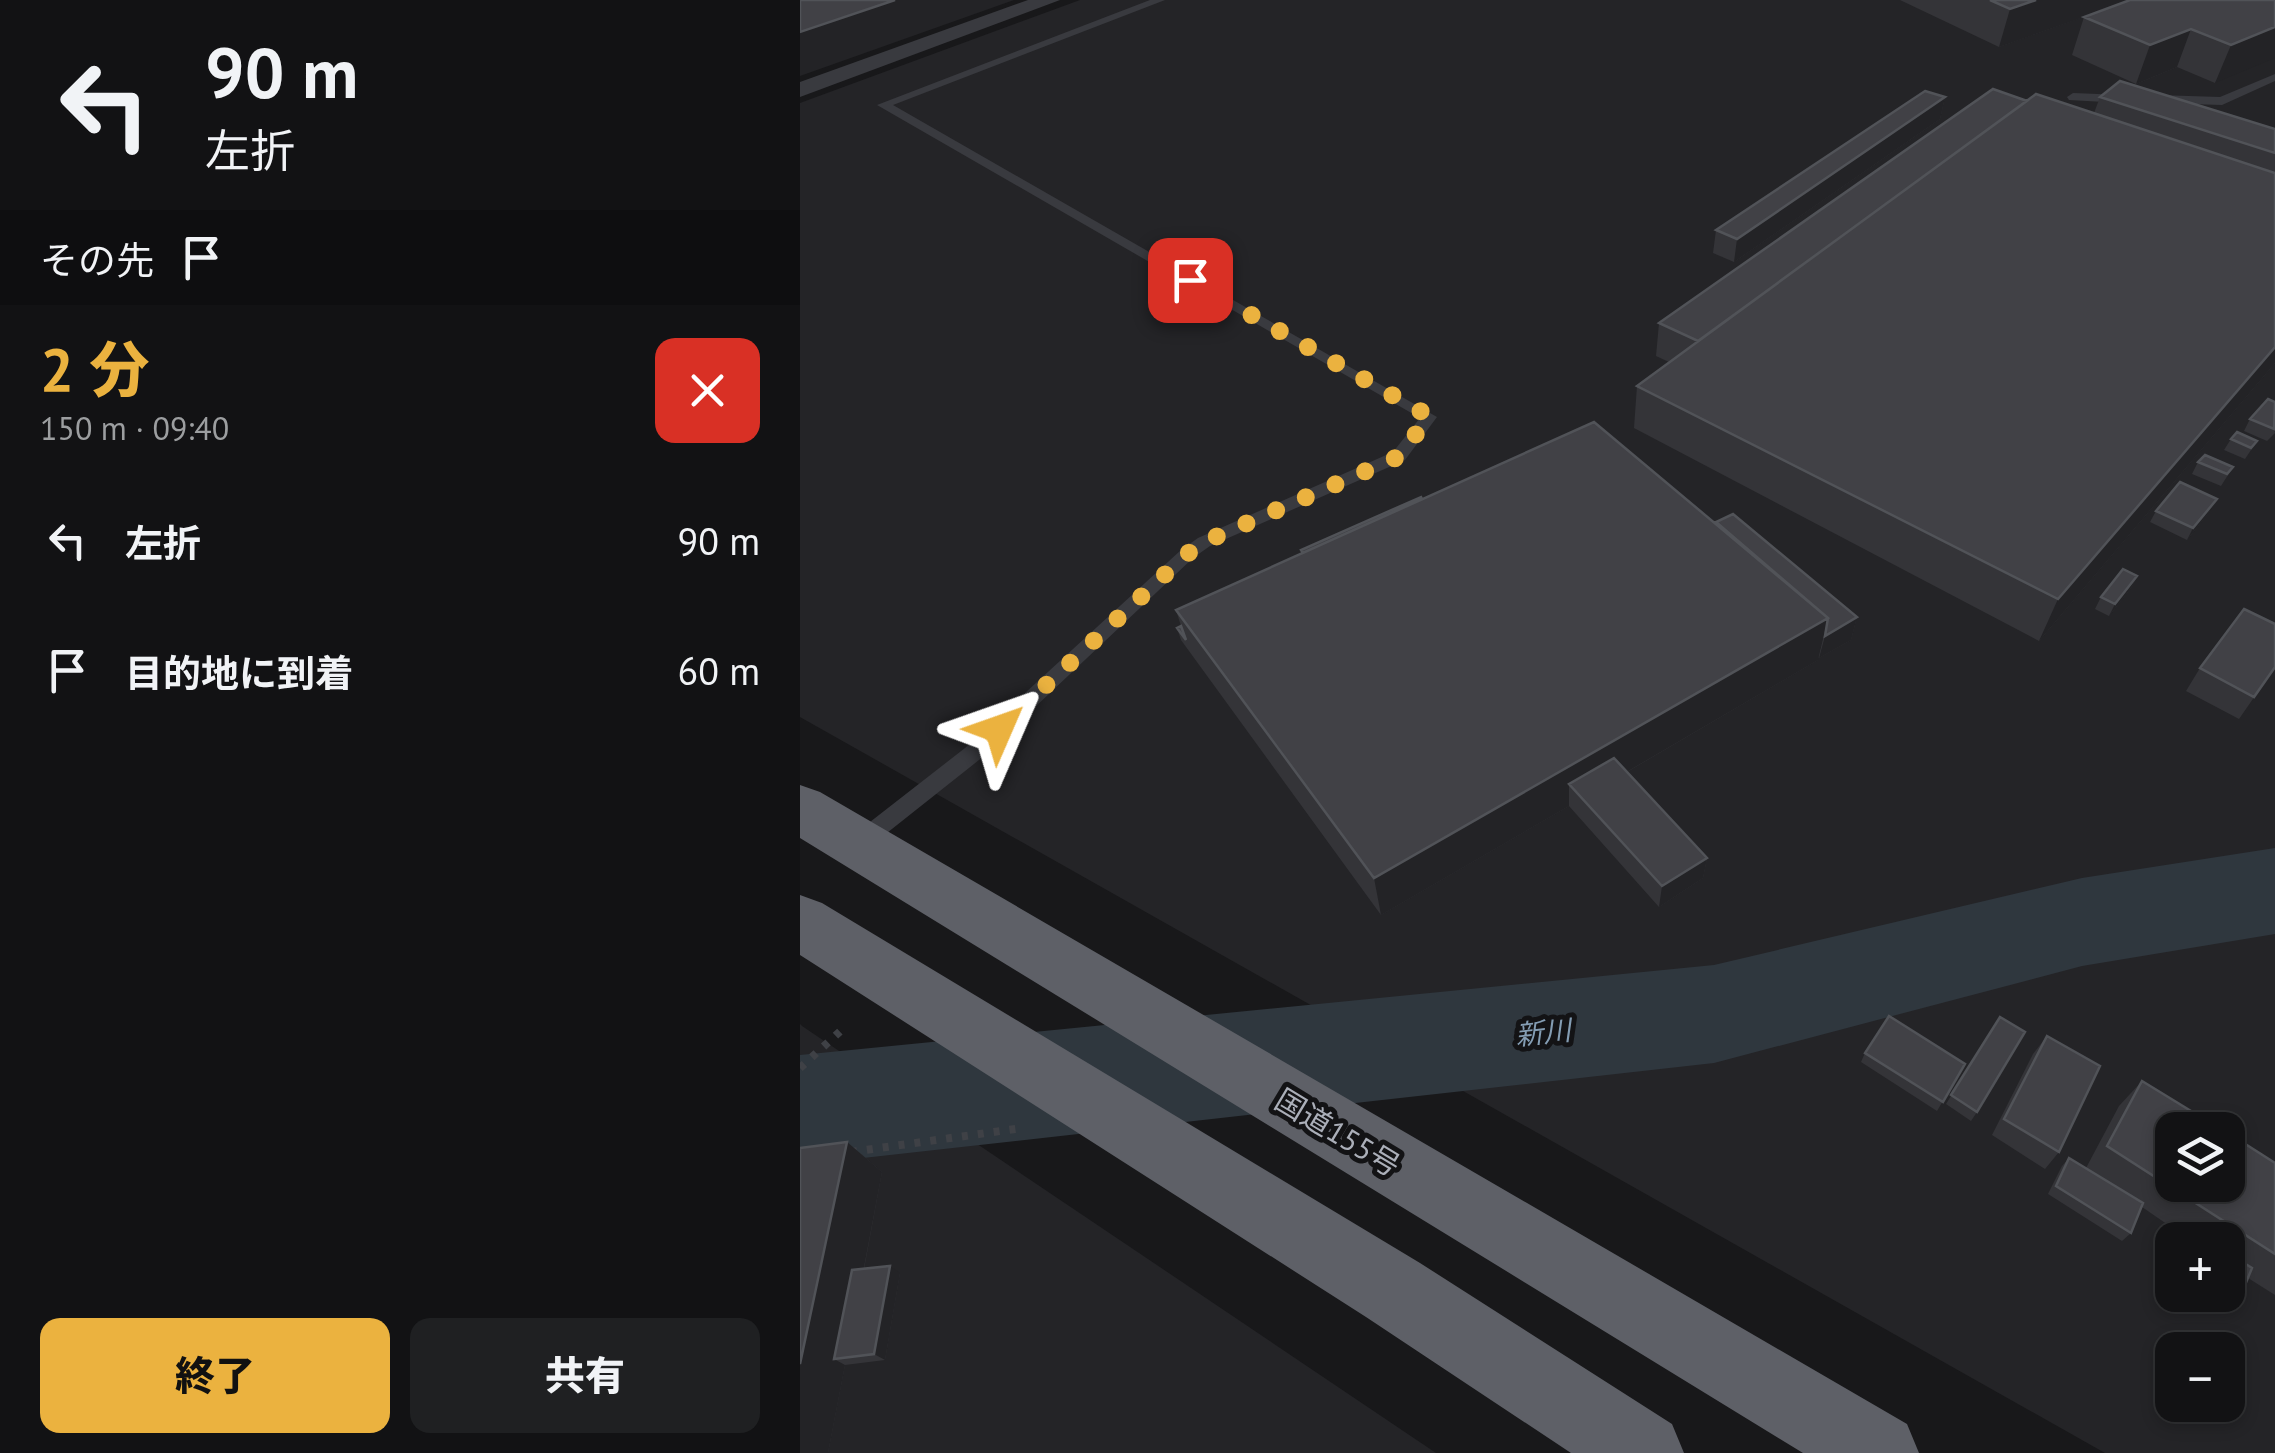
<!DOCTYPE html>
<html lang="ja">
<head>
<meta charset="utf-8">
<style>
	:root { --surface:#121214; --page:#1f2022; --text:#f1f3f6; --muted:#9c9ea0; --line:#313234; --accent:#ebb23f }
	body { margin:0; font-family:"PT Sans","Noto Sans JP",sans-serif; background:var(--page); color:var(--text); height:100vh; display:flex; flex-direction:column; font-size:38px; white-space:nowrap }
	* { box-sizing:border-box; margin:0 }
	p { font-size:32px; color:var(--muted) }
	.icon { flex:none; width:55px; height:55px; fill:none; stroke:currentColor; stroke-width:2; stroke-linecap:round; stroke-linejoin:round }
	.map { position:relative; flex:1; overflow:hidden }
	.side { display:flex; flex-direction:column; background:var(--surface); width:800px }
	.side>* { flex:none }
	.hud { background:#121214; color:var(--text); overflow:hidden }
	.controls { position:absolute; left:1355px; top:1112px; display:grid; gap:20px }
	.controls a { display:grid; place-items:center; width:90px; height:90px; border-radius:20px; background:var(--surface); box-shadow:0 5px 15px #0003,0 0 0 2px var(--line); font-size:50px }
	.pin { position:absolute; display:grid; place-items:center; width:85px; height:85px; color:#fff; margin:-42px; border-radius:20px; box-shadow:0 5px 15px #0006 }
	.me { position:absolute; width:110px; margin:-55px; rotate:47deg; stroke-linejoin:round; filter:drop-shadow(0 0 8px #0008) }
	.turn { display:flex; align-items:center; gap:35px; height:210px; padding:0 40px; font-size:45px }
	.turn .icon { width:130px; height:130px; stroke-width:2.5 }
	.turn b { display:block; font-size:70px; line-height:85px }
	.then { display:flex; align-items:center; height:95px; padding:0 40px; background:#0003; gap:20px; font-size:38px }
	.round { display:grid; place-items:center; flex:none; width:105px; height:105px; border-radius:20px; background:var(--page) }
	.head { display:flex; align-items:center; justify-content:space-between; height:170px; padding:0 40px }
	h1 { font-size:60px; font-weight:800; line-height:75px; color:var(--accent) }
	.primary-button { display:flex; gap:20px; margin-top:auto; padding:20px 40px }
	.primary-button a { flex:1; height:115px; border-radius:20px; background:var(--accent); color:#111; font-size:40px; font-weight:800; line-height:115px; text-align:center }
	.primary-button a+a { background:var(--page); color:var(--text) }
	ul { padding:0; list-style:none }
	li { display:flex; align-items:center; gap:30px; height:130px; padding:0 40px }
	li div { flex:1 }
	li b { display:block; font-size:38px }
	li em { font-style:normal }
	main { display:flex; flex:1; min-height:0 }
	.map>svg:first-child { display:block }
	.built { fill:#242427; fill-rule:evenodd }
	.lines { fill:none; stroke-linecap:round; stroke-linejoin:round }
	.river { fill:#2f373e; fill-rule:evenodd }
	.path { stroke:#3f4146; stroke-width:8; stroke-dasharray:6 10; stroke-linecap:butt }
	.service { fill:#393a3f; fill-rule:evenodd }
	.minor { fill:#393a3f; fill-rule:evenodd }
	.trunk { fill:#5e6067; fill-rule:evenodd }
	.wall { fill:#343438 }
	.shaded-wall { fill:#232326 }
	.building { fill:#414146; stroke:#515358; stroke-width:2.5 }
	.route { stroke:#ebb23f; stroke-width:18; stroke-dasharray:0 32.4 }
	.labels { text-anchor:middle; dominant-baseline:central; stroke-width:10; stroke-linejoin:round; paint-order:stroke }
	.water-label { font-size:28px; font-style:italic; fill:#849db3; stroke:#131315 }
	.near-street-label { font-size:30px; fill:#abafb9; stroke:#131315 }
</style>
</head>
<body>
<main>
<section class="side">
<div class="hud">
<div class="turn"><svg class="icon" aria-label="left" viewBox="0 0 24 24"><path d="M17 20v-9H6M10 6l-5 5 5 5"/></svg><div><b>90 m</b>左折</div></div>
<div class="then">その先<svg class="icon" aria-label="arrive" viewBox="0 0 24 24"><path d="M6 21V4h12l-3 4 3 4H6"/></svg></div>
</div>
<div class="head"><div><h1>2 分</h1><p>150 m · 09:40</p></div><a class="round" style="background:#d93025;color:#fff"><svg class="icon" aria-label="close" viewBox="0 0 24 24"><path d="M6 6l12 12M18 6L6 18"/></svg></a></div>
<ul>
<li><svg class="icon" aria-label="left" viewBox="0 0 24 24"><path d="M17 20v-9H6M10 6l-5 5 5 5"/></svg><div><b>左折</b></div><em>90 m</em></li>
<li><svg class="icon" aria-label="arrive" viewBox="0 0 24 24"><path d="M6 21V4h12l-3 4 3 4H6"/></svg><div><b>目的地に到着</b></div><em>60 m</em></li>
</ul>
<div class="primary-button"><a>終了</a><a>共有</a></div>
</section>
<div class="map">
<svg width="1475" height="1453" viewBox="0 0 1475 1453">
	<rect width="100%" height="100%" fill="#18181a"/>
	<path class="built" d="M280 0H1475V1453H1305L0 717V103ZM1372 1130H1428V1185H1372ZM1372 1240H1428V1295H1372ZM1372 1350H1428V1405H1372Z
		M0 1024 2 1026 636 1453H0Z"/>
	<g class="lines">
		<path class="river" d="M1475 848V934L1282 966 914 1063 0 1165V1055L914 965 1282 878Z"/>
		<path class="path" d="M0 1068 46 1026
			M51 1152 222 1128"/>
		<path class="service" d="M350 0H365L93 105 637 417 605 460 410 546 393 558 179 760 68 848 60 851 52 848 49 842 52 836 165 748 381 550 398 538 593 452 620 418 77 105Z
			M1475 74V81L1422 105 1357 103 1351 99 1357 95 1420 97Z
			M1273 93 1323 95 1329 99 1323 103 1269 100 1267 97Z"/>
		<path class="minor" d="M228 0H260L0 97V82Z"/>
		<path class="trunk" d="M0 785 20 792 1107 1424 1119 1453H1003L0 838Z
			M0 895 22 903 620 1263 872 1424 884 1453H771L566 1317 0 955Z"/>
	</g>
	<path class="wall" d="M1100 0H1475L1415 83 1377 67 1336 84 1272 55 1284 17 1300 11 1199 47Z
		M1145 97 1140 119 934 262 913 253 916 230Z
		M1300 97 1475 129V363L1239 641 834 428 837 386 869 362 856 356 859 323 1227 101 1294 113Z
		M1468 399 1475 433 1467 441 1444 431 1450 419Z
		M1431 439 1457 441 1445 459 1424 450Z
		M1398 462 1433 467 1421 486 1392 474Z
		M622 499 916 524 1057 617 1051 640 1019 658 1018 657V660L827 772 907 858 903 878 859 907 769 806 581 915 381 640 377 628 381 626 376 610 501 553V550Z
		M1356 511H1410L1387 540 1350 522Z
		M1337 576 1331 588 1309 616 1295 609 1301 597Z
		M1475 667 1439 719 1386 691 1400 668Z
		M1200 1017 1177 1112 1171 1121 1146 1104Z
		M1247 1036 1259 1152 1245 1169 1192 1135 1233 1054Z
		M1065 1053 1165 1064 1137 1111 1061 1062Z
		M1342 1081 1475 1163V1295L1448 1278 1443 1290 1432 1297 1428 1294V1240H1372V1259L1366 1254 1375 1233 1377 1231 1342 1207 1331 1233 1322 1241 1248 1194 1262 1166 1269 1158 1286 1168 1319 1106Z
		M47 1142 82 1172 64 1269 100 1273 85 1360 45 1365 28 1453H0Z"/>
	<path class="shaded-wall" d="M95 0H214L0 76V32Z
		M1236 0H1332L1199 47 1210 9Z
		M1475 27V58L1415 83 1431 45Z
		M1391 29 1377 67 1336 84 1350 45Z
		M1145 97 1140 119 934 262 937 239Z
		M1475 347V363L1239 641 1258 599Z
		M1417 499 1410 511 1387 540 1393 528Z
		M1337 576 1331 588 1309 616 1315 604Z
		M1057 617 1051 640 1019 658 1025 636Z
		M1028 618 1018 660 782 798 769 784V806L581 915 574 878Z
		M907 858 903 878 859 907 862 886Z
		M47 1142 82 1172 47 1357 34 1359 45 1365 28 1453H0V1364Z
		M90 1266 100 1273 85 1360 74 1354Z"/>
	<path class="building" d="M0 0H95L0 32Z
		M1190 0H1236L1210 9Z
		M1330 0H1475V27L1431 45 1391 29 1350 45 1284 17Z
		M1320 81 1475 129V153L1300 97Z
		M1193 89 1227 101 898 341 859 323Z
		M1125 91 1145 97 937 239 916 230Z
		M1236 94 1475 173V347L1258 599 837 386Z
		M1468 399 1475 402 1474 429 1450 419Z
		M794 422 1028 618 574 878 376 610Z
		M1437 432 1457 441 1451 448 1431 439Z
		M1405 455 1433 467 1427 474 1398 462Z
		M1380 482 1417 499 1393 528 1356 511Z
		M621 497 622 499 503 553 501 550Z
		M933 514 1057 617 1025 636 1028 618 916 522Z
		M1323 569 1337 576 1315 604 1301 597Z
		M1444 609 1475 624V667L1454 697 1400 668Z
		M381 626 386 640 377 628Z
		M814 758 907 858 862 886 769 784Z
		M1089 1016 1165 1064 1143 1102 1065 1053Z
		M1200 1017 1225 1032 1177 1112 1151 1095Z
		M1247 1036 1300 1066 1259 1152 1204 1119Z
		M1342 1081 1422 1130H1372V1185H1428V1133L1475 1163V1254L1307 1146Z
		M47 1142 0 1364V1148Z
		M1269 1158 1343 1203 1331 1233 1256 1186Z
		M1384 1225 1407 1240H1378Z
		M1428 1253 1452 1268 1443 1290 1428 1281Z
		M90 1266 74 1354 34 1359 52 1270Z"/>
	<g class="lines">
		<path class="route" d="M199 729 387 554 404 542 600 456 629 416 390 280"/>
	</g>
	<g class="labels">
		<g class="water-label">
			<text transform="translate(743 1032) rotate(-6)">新川</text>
		</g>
		<g class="near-street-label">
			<text transform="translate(538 1132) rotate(31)">国道155号</text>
		</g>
	</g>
</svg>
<div class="controls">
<a><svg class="icon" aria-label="layers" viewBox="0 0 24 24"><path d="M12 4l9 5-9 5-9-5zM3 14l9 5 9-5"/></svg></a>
<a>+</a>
<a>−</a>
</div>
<div class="pin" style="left:390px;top:280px;background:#d93025"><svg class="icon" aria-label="arrive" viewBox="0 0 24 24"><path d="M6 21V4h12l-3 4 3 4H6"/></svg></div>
<svg class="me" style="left:199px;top:729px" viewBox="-20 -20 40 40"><path d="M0-17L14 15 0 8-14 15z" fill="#ebb23f" stroke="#fff" stroke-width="4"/></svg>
</div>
</main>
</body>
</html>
